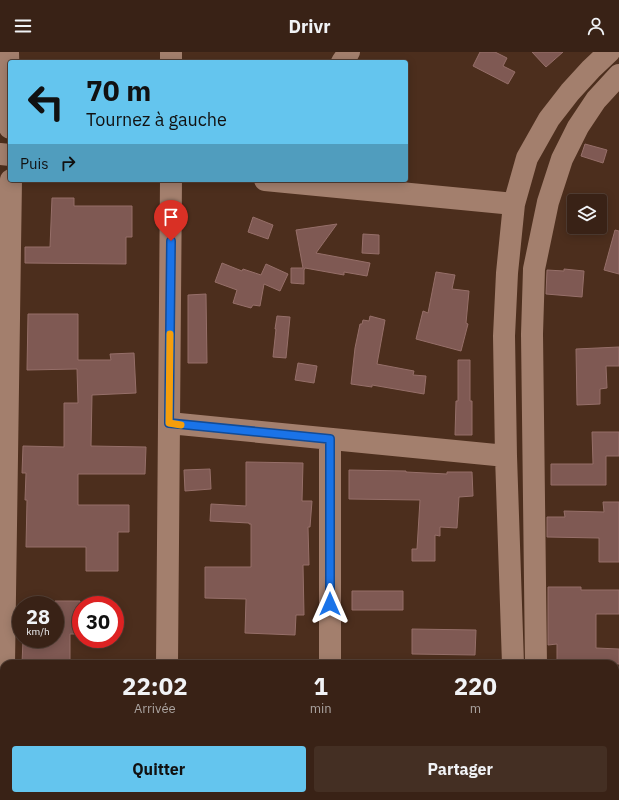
<!DOCTYPE html>
<html lang="fr">
<head>
<meta charset="utf-8">
<style>
	:root { --surface:#392216; --page:#442f23; --text:#f1f3f6; --muted:#aba4a1; --line:#533f35; --accent:#64c5ee }
	body { margin:0; font-family:"IBM Plex Sans",sans-serif; background:var(--page); color:var(--text); height:100vh; display:flex; flex-direction:column; font-size:15px; white-space:nowrap }
	* { box-sizing:border-box; margin:0 }
	p { font-size:13px; color:var(--muted) }
	.icon { flex:none; width:22px; height:22px; fill:none; stroke:currentColor; stroke-width:2; stroke-linecap:round; stroke-linejoin:round }
	.map { position:relative; flex:1; overflow:hidden }
	.sheet { position:absolute; left:0px; top:608px; width:619px; height:140px; display:flex; flex-direction:column; background:var(--surface); border-radius:12px 12px 0 0; box-shadow:0 2px 10px #0003,0 0 0 1px var(--line) }
	.sheet>* { flex:none }
	.guide { position:absolute; left:8px; top:8px; width:400px; height:122px; border-radius:4px; box-shadow:0 2px 10px #0003,0 0 0 1px var(--line); background:#64c5ee; color:#111; overflow:hidden }
	.controls { position:absolute; left:567px; top:142px; display:grid; gap:8px }
	.controls a { display:grid; place-items:center; width:40px; height:40px; border-radius:4px; background:var(--surface); box-shadow:0 2px 10px #0003,0 0 0 1px var(--line); font-size:20px }
	.speed { position:absolute; left:12px; top:544px; display:flex; gap:8px; font-size:20px; font-weight:700; text-align:center }
	.speed>* { display:grid; place-content:center; width:52px; height:52px; border-radius:50%; background:var(--surface); box-shadow:0 2px 10px #0003,0 0 0 1px var(--line); line-height:1 }
	.speed small { font-size:10px; font-weight:400 }
	.speed .limit { border:6px solid #d22; background:#fff; color:#111 }
	.pin { position:absolute; display:grid; place-items:center; width:34px; height:34px; color:#fff; margin:-41px -17px; border-radius:50% 50% 50% 0; rotate:-45deg; box-shadow:0 0 4px #0007 }
	.pin .icon { rotate:45deg }
	.me { position:absolute; width:44px; margin:-22px; rotate:0deg; stroke-linejoin:round; filter:drop-shadow(0 0 3px #0008) }
	.turn { display:flex; align-items:center; gap:14px; height:84px; padding:0 12px; font-size:18px }
	.turn .icon { width:52px; height:52px; stroke-width:2.5 }
	.turn b { display:block; font-size:28px; line-height:34px }
	.then { display:flex; align-items:center; height:38px; padding:0 12px; background:#0003; gap:8px; font-size:15px }
	.eta { display:flex; justify-content:space-evenly; align-items:center; height:68px; text-align:center }
	.eta b { font-size:24px; font-weight:800; line-height:28px }
	.action { display:flex; gap:8px; margin-top:auto; padding:8px 12px }
	.action a { flex:1; height:46px; border-radius:4px; background:var(--accent); color:#111; font-size:16px; font-weight:800; line-height:46px; text-align:center }
	.action a+a { background:var(--page); color:var(--text) }
	header { display:flex; justify-content:space-between; align-items:center; height:52px; padding:0 12px; background:var(--surface); font-size:18px; font-weight:800 }
	.map>svg:first-child { display:block }
	.building { fill:#7f5953; stroke:#966f69 }
	.lines { fill:none; stroke-linecap:round; stroke-linejoin:round }
	.minor { stroke:#a37f6d; stroke-width:22 }
	.route-casing { stroke:#114b97; stroke-width:10 }
	.route { stroke:#1a73e8; stroke-width:7 }
	.slow { stroke:#f59e0b; stroke-width:7 }
</style>
</head>
<body>
<header><svg class="icon" aria-label="menu" viewBox="0 0 24 24"><path d="M4 6h16M4 12h16M4 18h16"/></svg>Drivr<svg class="icon" aria-label="person" viewBox="0 0 24 24"><circle cx="12" cy="8" r="4"/><path d="M4 21q1-7 8-7t8 7"/></svg></header>
<div class="map">
<svg width="619" height="748" viewBox="0 0 619 748">
	<rect width="100%" height="100%" fill="#4c2e1d"/>
	<path class="building" d="M480 0H495L507 6 503 14 515 20 508 32 473 14Z
		M532 0H563L546 15Z
		M585 92 607 98 603 111 581 104Z
		M52 146H74V154H132V185H126V212L25 211V195H50Z
		M253 165 273 173 268 187 248 180Z
		M337 172 316 201 370 211 367 224 344 220V223L305 216 304 218V232L291 231V216H303L296 178Z
		M615 178 619 179V222L604 218Z
		M363 182 379 183V202L362 201Z
		M222 211 242 219 243 217 261 223 266 212 288 222 280 239 264 232 260 254 253 253 251 256 233 251 237 238 215 230Z
		M564 217 584 219 582 245 546 242 547 218 564 219Z
		M436 220 455 223 452 237 469 239 466 271 468 272 461 299 416 287 423 259 428 261Z
		M206 242 207 311H188V243Z
		M28 262H78V308H111L110 302 134 301 136 341 92 343 91 394 146 395 145 422H78V453H129V480H118V519H86V495H26L27 448H25L26 421H22L23 394 64 395V351H78L77 317 27 318Z
		M277 264 290 265 286 306 273 305 276 277H275Z
		M370 264 385 268 377 312 414 319 413 323 426 324 424 342 372 333V335L351 332 355 296 360 272H362L363 268 369 269Z
		M619 295V314H606L607 336 600 337V352L577 353 576 297Z
		M458 308H470V349H472V383H455L456 349H458Z
		M298 311 317 314 314 331 295 328Z
		M592 380H619V404H606V433H551V412H593Z
		M246 410 303 411 302 449H312L310 475H308L309 513H303L304 563H296L295 583 245 581 246 547 205 546V515H251V472H249V471L210 469 211 452 246 454Z
		M210 417 211 437 185 439 184 418Z
		M349 418 406 419V420L447 422V420H472L473 444 459 445 457 476 440 475V484L435 483V509H412V497H417L420 448 349 447Z
		M603 450H619V510H599V486L547 485V465H565L564 459 604 460Z
		M548 535H581V538H619V562H596V596L619 597V612H557V592L548 593Z
		M352 539H403V558H352Z
		M55 549H80L79 582H70V612H22L23 587H55Z
		M412 577 476 578 475 603 412 602Z"/>
	<g class="lines">
		<path class="minor" d="M8 0 10 76
			M171 10V0
			M342 10 349 0
			M0 102 10 103
			M265 128 514 152
			M169 371 506 404
			M330 387V612
			M4 612 11 128
			M167 612 171 128
			M513 612 506 404 504 284 507 221 514 152 527 106 549 67 570 40 591 17 609 0
			M536 612 532 282 534 217 548 150 562 107 578 75 596 48 619 23
			M4 654V633
			M331 744V748
			M518 744V748
			M537 744V748
			M166 748V744"/>
	</g>
	<g class="lines">
		<g class="route-casing">
			<path id="route" d="M171 189 169 371 330 387V552"/>
		</g>
		<use href="#route" class="route"/>
		<path class="slow" d="M170 282 169 371 181 373"/>
	</g>
</svg>
<div class="controls">
<a><svg class="icon" aria-label="layers" viewBox="0 0 24 24"><path d="M12 4l9 5-9 5-9-5zM3 14l9 5 9-5"/></svg></a>
</div>
<div class="speed"><div>28<small>km/h</small></div><div class="limit">30</div></div>
<div class="pin" style="left:171px;top:189px;background:#d93025"><svg class="icon" aria-label="arrive" viewBox="0 0 24 24"><path d="M6 21V4h12l-3 4 3 4H6"/></svg></div>
<svg class="me" style="left:330px;top:552px" viewBox="-20 -20 40 40"><path d="M0-17L14 15 0 8-14 15z" fill="#1a73e8" stroke="#fff" stroke-width="4"/></svg>
<div class="guide">
<div class="turn"><svg class="icon" aria-label="left" viewBox="0 0 24 24"><path d="M17 20v-9H6M10 6l-5 5 5 5"/></svg><div><b>70 m</b>Tournez à gauche</div></div>
<div class="then">Puis<svg class="icon" aria-label="right" viewBox="0 0 24 24"><path d="M7 20v-9h11M14 6l5 5-5 5"/></svg></div>
</div>
<section class="sheet">
<div class="eta">
<div><b>22:02</b><p>Arrivée</p></div>
<div><b>1</b><p>min</p></div>
<div><b>220</b><p>m</p></div>
</div>
<div class="action"><a>Quitter</a><a>Partager</a></div>
</section>
</div>
</body>
</html>
